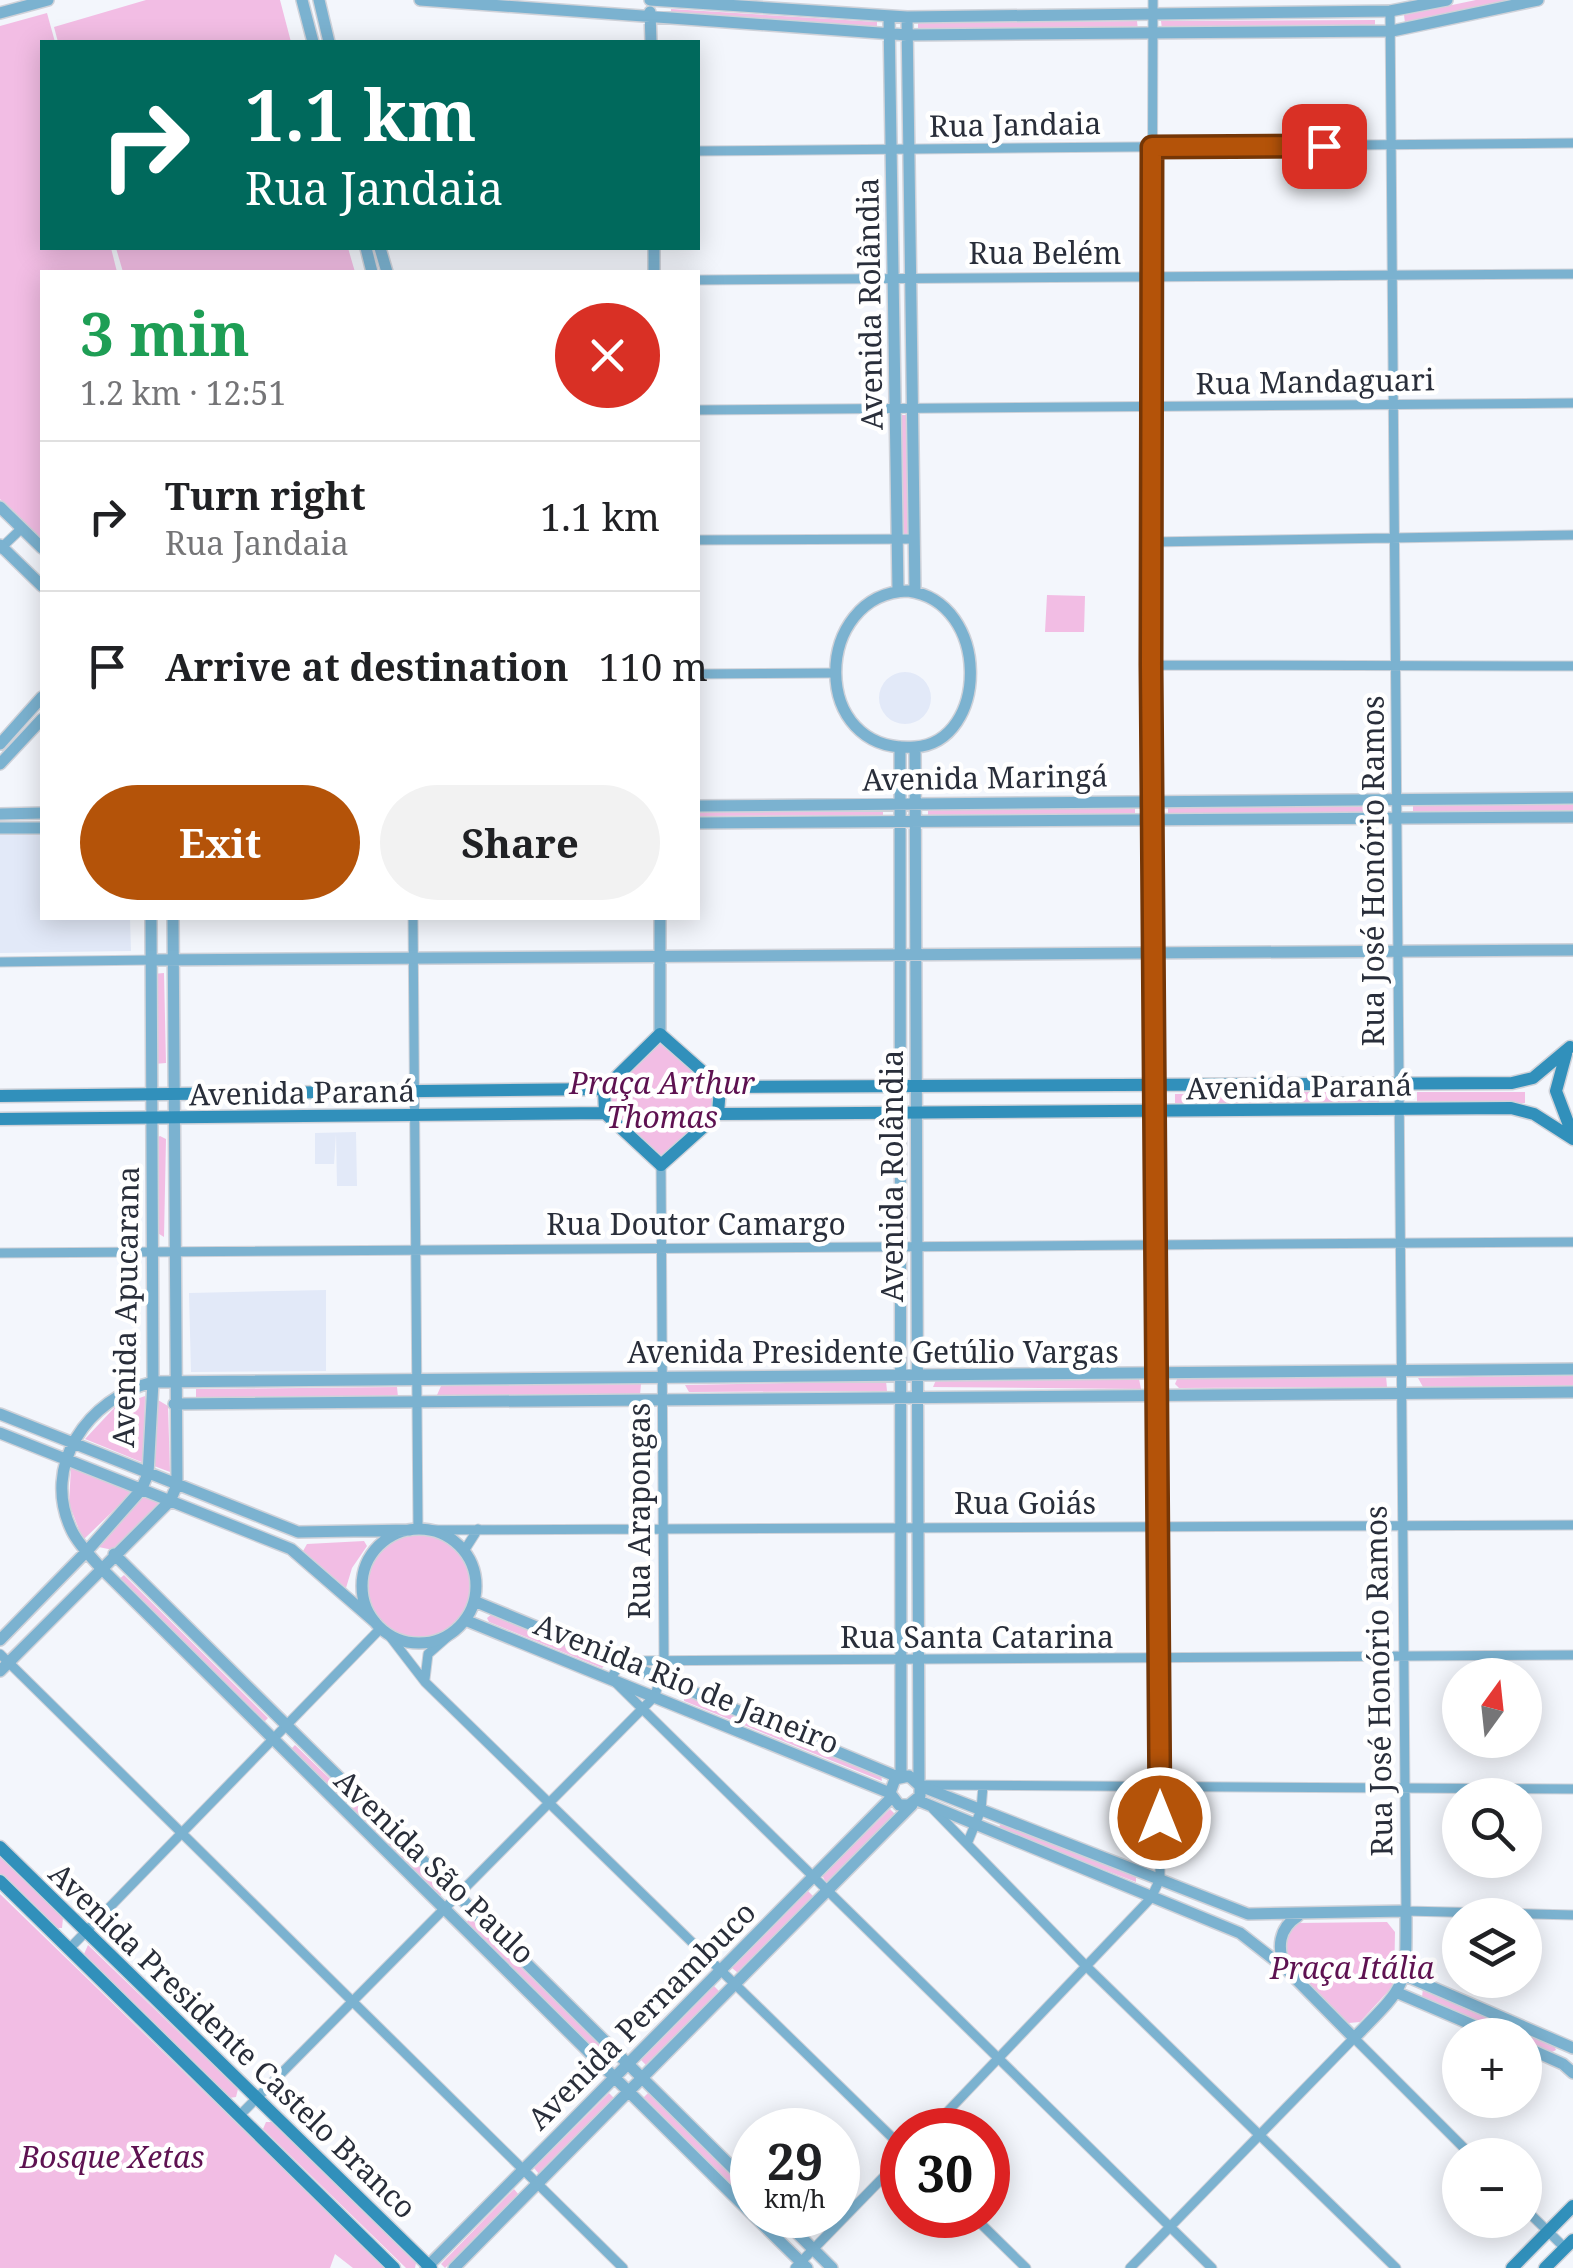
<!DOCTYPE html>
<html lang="en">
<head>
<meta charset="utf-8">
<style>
	:root { --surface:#fff; --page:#f2f2f2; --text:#202124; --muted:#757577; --line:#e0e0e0; --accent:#b45309 }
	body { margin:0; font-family:"Noto Serif",serif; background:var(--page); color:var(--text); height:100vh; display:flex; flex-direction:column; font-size:38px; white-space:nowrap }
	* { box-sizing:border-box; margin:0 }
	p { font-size:32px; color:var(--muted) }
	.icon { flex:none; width:55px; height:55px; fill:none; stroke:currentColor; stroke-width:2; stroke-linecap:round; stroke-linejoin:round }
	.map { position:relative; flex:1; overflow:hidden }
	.details { position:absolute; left:40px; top:270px; width:660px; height:650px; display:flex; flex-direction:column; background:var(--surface); border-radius:0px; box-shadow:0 5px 25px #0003 }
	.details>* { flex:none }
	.hud { position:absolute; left:40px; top:40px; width:660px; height:210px; border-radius:0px; box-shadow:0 5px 25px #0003; background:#00695c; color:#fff; overflow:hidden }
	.needle { width:65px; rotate:15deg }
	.buttons { position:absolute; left:1442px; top:1658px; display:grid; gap:20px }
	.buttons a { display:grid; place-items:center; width:100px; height:100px; border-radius:50%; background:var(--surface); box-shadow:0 5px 25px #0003; font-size:50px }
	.speed { position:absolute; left:730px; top:2108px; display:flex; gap:20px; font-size:50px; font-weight:700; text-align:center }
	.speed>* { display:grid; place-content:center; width:130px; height:130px; border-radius:50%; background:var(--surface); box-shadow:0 5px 25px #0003; line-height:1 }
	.speed small { font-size:25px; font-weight:400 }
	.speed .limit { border:15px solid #d22; background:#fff; color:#111 }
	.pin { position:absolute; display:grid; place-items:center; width:85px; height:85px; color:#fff; margin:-42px; border-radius:20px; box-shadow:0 5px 15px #0006 }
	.me { position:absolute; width:110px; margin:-55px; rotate:0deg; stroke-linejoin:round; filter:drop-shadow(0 0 8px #0008) }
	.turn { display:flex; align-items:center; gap:35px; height:210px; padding:0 40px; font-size:45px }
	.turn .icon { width:130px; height:130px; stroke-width:2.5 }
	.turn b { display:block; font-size:70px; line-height:85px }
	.round { display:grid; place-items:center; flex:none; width:105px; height:105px; border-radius:52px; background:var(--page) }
	.headline { display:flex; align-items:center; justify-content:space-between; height:170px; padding:0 40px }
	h1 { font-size:60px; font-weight:700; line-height:75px; color:#1e9e55 }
	.action { display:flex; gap:20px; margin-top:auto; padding:20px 40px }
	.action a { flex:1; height:115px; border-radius:60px; background:var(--accent); color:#fff; font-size:40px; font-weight:700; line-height:115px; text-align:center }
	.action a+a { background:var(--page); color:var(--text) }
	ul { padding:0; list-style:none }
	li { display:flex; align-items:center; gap:30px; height:150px; padding:0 40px; border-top:2px solid var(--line) }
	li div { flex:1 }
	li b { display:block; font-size:38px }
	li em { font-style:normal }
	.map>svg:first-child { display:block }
	.built { fill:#e2e9f8 }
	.green { fill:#f2bde4 }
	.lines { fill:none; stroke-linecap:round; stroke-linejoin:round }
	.minor-casing { stroke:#cfd2d9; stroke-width:11 }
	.tertiary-casing { stroke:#cfd2d9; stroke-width:14 }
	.secondary-casing { stroke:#cfd2d9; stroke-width:15 }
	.minor { stroke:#7bb2d0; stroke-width:9 }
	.tertiary { stroke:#7bb2d0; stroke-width:11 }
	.secondary { stroke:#3190bb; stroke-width:12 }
	.route-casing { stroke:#753606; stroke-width:25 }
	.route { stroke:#b45309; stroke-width:18 }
	.labels { text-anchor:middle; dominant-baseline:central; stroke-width:9; stroke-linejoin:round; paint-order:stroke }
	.street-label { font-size:30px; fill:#292e3a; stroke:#fff }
	.park-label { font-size:30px; font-style:italic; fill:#5e1251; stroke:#fff }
</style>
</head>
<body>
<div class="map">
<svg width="1573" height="2268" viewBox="0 0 1573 2268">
	<rect width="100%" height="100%" fill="#f3f6fc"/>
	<path class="built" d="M879 698a26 26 0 1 1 52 0a26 26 0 1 1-52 0Z
		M0 835H42V918H130L131 951 0 953Z
		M356 1132 357 1186H337L336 1134 334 1164H315V1133Z
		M326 1290V1371L191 1372 189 1293Z"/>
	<path class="green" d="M146 0H280L291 42H58L54 27Z
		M1476 0H1512L1405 23 1404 15Z
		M671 9 877 22V30L671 16Z
		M47 13 55 42H42V248H111L117 272H42V542L0 499V26Z
		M1375 20V27L1162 29 1161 21Z
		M1137 21 1138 30 918 32V23Z
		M116 248H348L355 272H123Z
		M902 415H908V534H902Z
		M1047 595 1085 596 1084 632H1045Z
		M1413 805H1573V812H1413Z
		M1379 806V813L1168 815V808Z
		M883 807V815L698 816V808Z
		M1135 808V816L928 818V810Z
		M164 973 166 1063 154 1064 152 974Z
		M660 1034 720 1087 718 1114 661 1165 605 1113 604 1089Z
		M1379 1091V1103L1175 1106V1094Z
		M1417 1092H1525V1103L1417 1104Z
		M160 1136 166 1139 164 1237 156 1232 155 1139Z
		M1573 1375V1386L1423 1387 1418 1378Z
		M1386 1376 1387 1387 1179 1388 1175 1384 1178 1377Z
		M1139 1379 1141 1389 933 1387 936 1380Z
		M886 1381 887 1391 689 1392 685 1385Z
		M641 1384 640 1395H437L441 1386Z
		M397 1387 398 1397H196V1389Z
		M145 1396 144 1463 85 1439 115 1407Z
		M153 1397 168 1406 170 1472 154 1466Z
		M71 1467 134 1491 83 1540 69 1504Z
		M141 1495 161 1503 113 1550 89 1545Z
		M366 1586a53 53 0 1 1 106 0a53 53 0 1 1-106 0Z
		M364 1541 367 1546 352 1568 346 1588 303 1551 307 1544Z
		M124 1575 268 1718 262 1724 117 1581Z
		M493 1613 605 1658V1665L602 1668 489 1622 487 1618Z
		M684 1692 881 1774 882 1781 684 1701Z
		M295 1745 445 1890 439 1897 289 1751Z
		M890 1809 897 1816 826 1883 822 1875Z
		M1002 1823 1136 1875V1882L997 1829Z
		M0 1855 63 1918 62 1928H54L0 1874Z
		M808 1891 814 1897 738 1973 732 1968Z
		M0 1894 386 2268H353L335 2254 330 2268H0Z
		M470 1918 615 2059 610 2065 465 1924Z
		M1387 1922 1395 1932 1394 1985 1360 2022 1349 2023C1324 2006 1261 1953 1296 1923Z
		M88 1945 238 2089 236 2097 229 2098 84 1954Z
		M714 1986 720 1992 647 2066 641 2060Z
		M1423 1988 1554 2045 1556 2050 1550 2053 1525 2042V2035H1510L1422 1997Z
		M649 2092 752 2195V2207L643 2098Z
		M609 2093 615 2099 539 2174 534 2168Z
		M266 2122H272L416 2263 415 2268H406L263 2129Z
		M514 2189 519 2195 445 2268 441 2264Z"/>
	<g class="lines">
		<g class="minor-casing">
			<path id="minor" d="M1390 11 1406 1911 1573 1915
				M698 151 1573 143
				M698 280 1573 274
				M698 410 1573 403
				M698 540 913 539
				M1151 542 1573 535
				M0 549 22 528
				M1151 665 1573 666
				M698 674 836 673
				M413 918 418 1529
				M0 962 152 960
				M0 1253 1573 1242
				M429 1530 1573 1525
				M464 1551 478 1529
				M388 1634 425 1682 902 2147
				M0 1654 623 2268
				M425 1679 428 1654 453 1632
				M926 1785 1573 1789
				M933 1809 1086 1966 1396 2268
				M967 1844 981 1810 983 1786
				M69 1949 381 1628
				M239 2116 655 1696 664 1662 661 1165
				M930 2130 1151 1898 1160 1879 1151 665 1153 0
				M1525 2209 1565 2248
				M972 2215 1026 2268
				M795 2268 902 2158
				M1130 2268 1354 2038 1471 2155
				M1212 2268 611 1678 622 1661 1573 1655"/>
		</g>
		<g class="tertiary-casing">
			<path id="tertiary" d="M302 0 313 42
				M319 0 329 42
				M420 0 907 35 1392 31 1538 0
				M650 0 907 17 1390 11 1447 0
				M650 12 651 42
				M0 13 48 0
				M889 16 898 591
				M907 17 915 592
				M366 248 372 272
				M380 248 387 272
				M654 248V272
				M0 507 42 548
				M0 545 42 586
				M908 591C991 602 989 742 915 747 808 755 813 593 908 591Z
				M0 744 42 697
				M900 747 901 1776
				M915 747 919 1783
				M0 764 42 719
				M698 806 1573 798
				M0 814 42 813
				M698 823 1573 817
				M0 828H42
				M152 960 1573 950
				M660 1034V918
				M174 1404 1573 1392
				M0 1414 298 1532 410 1530
				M0 1433 291 1549 375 1622
				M362 1586a57 57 0 1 1 114 0a57 57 0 1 1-114 0Z
				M114 1554 752 2187
				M474 1601 898 1777
				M465 1620 890 1793
				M0 1640 87 1551 141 1490 148 1474 153 1382 151 918
				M0 1671 170 1501 177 1485 173 918
				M917 1800 1240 1933 1286 1969 1354 2038C1409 1982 1406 1989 1406 1911L1248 1914 920 1786 909 1776 895 1779 890 1793 899 1805H909L920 1796V1786
				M1286 1968C1276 1948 1279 1928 1298 1916
				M1406 1976 1573 2048
				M1398 1993 1496 2035
				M1525 2047 1563 2064 1573 2073
				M752 2214 101 1568C91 1557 79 1545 72 1531 40 1466 88 1398 153 1382L1573 1369
				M753 2215 807 2268
				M779 2215 832 2268
				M426 2268 891 1798
				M454 2268 912 1805"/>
		</g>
		<g class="secondary-casing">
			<path id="secondary" d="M660 1034 720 1087 718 1114 661 1165 605 1113 604 1089Z
				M1566 1054 1556 1091 1573 1136
				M720 1087 1512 1083 1533 1078 1570 1047
				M0 1096 604 1089
				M718 1114 1511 1108 1534 1114 1573 1139
				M0 1119 605 1113
				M0 1847 431 2268
				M0 1881 394 2268
				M1512 2268 1573 2206
				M1545 2268 1573 2240"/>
		</g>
		<use href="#minor" class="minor"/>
		<use href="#tertiary" class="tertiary"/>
		<use href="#secondary" class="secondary"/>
	</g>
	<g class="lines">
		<g class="route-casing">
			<path id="route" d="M1160 1818 1151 665 1152 147 1324 146"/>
		</g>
		<use href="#route" class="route"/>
	</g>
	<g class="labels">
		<g class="street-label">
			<text transform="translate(1015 124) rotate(-1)">Rua Jandaia</text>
			<text x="1045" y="252">Rua Belém</text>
			<text transform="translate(869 304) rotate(-91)">Avenida Rolândia</text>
			<text transform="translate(1315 381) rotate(-1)">Rua Mandaguari</text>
			<text transform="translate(985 777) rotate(-1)">Avenida Maringá</text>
			<text transform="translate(1372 871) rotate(-90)">Rua José Honório Ramos</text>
			<text transform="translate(1299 1086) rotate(-1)">Avenida Paraná</text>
			<text transform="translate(302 1092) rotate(-1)">Avenida Paraná</text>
			<text transform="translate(891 1176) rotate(-90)">Avenida Rolândia</text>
			<text x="696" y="1223">Rua Doutor Camargo</text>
			<text transform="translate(125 1307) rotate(-89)">Avenida Apucarana</text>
			<text x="873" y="1351">Avenida Presidente Getúlio Vargas</text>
			<text x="1025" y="1502">Rua Goiás</text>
			<text transform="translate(638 1511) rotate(-90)">Rua Arapongas</text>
			<text x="977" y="1636">Rua Santa Catarina</text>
			<text transform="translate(1378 1681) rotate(-91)">Rua José Honório Ramos</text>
			<text transform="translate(687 1683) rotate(22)">Avenida Rio de Janeiro</text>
			<text transform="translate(435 1866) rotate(44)">Avenida São Paulo</text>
			<text transform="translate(641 2015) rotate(-45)">Avenida Pernambuco</text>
			<text transform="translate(233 2040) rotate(44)">Avenida Presidente Castelo Branco</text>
		</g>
		<g class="park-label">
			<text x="662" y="1082">Praça Arthur<tspan x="662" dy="34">Thomas</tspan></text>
			<text x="1352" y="1967">Praça Itália</text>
			<text x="112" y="2156">Bosque Xetas</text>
		</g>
	</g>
</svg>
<div class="buttons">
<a><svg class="needle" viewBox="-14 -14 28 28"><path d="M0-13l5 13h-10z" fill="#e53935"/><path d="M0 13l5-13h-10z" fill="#757577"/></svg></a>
<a><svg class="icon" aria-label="search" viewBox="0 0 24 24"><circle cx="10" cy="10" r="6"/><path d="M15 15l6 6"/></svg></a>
<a><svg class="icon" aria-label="layers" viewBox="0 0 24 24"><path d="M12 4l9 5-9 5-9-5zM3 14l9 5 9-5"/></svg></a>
<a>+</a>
<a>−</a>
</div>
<div class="speed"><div>29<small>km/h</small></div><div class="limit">30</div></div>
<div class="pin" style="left:1324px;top:146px;background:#d93025"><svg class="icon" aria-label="arrive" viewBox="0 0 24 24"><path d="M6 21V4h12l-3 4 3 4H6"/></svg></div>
<svg class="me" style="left:1160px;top:1818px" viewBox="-20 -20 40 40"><circle r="17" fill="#b45309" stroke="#fff" stroke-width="3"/><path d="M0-11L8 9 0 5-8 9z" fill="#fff"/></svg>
<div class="hud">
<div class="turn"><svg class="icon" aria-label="right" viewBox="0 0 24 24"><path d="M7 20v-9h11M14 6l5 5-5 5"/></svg><div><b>1.1 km</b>Rua Jandaia</div></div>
</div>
<section class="details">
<div class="headline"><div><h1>3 min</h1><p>1.2 km · 12:51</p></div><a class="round" style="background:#d93025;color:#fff"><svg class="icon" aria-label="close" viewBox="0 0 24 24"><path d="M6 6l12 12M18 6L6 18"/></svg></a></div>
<ul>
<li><svg class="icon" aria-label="right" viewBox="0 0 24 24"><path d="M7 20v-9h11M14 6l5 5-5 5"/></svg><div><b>Turn right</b><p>Rua Jandaia</p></div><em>1.1 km</em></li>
<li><svg class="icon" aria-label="arrive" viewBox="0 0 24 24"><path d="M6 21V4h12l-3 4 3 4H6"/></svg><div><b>Arrive at destination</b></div><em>110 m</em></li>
</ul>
<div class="action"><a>Exit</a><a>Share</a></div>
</section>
</div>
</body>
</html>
